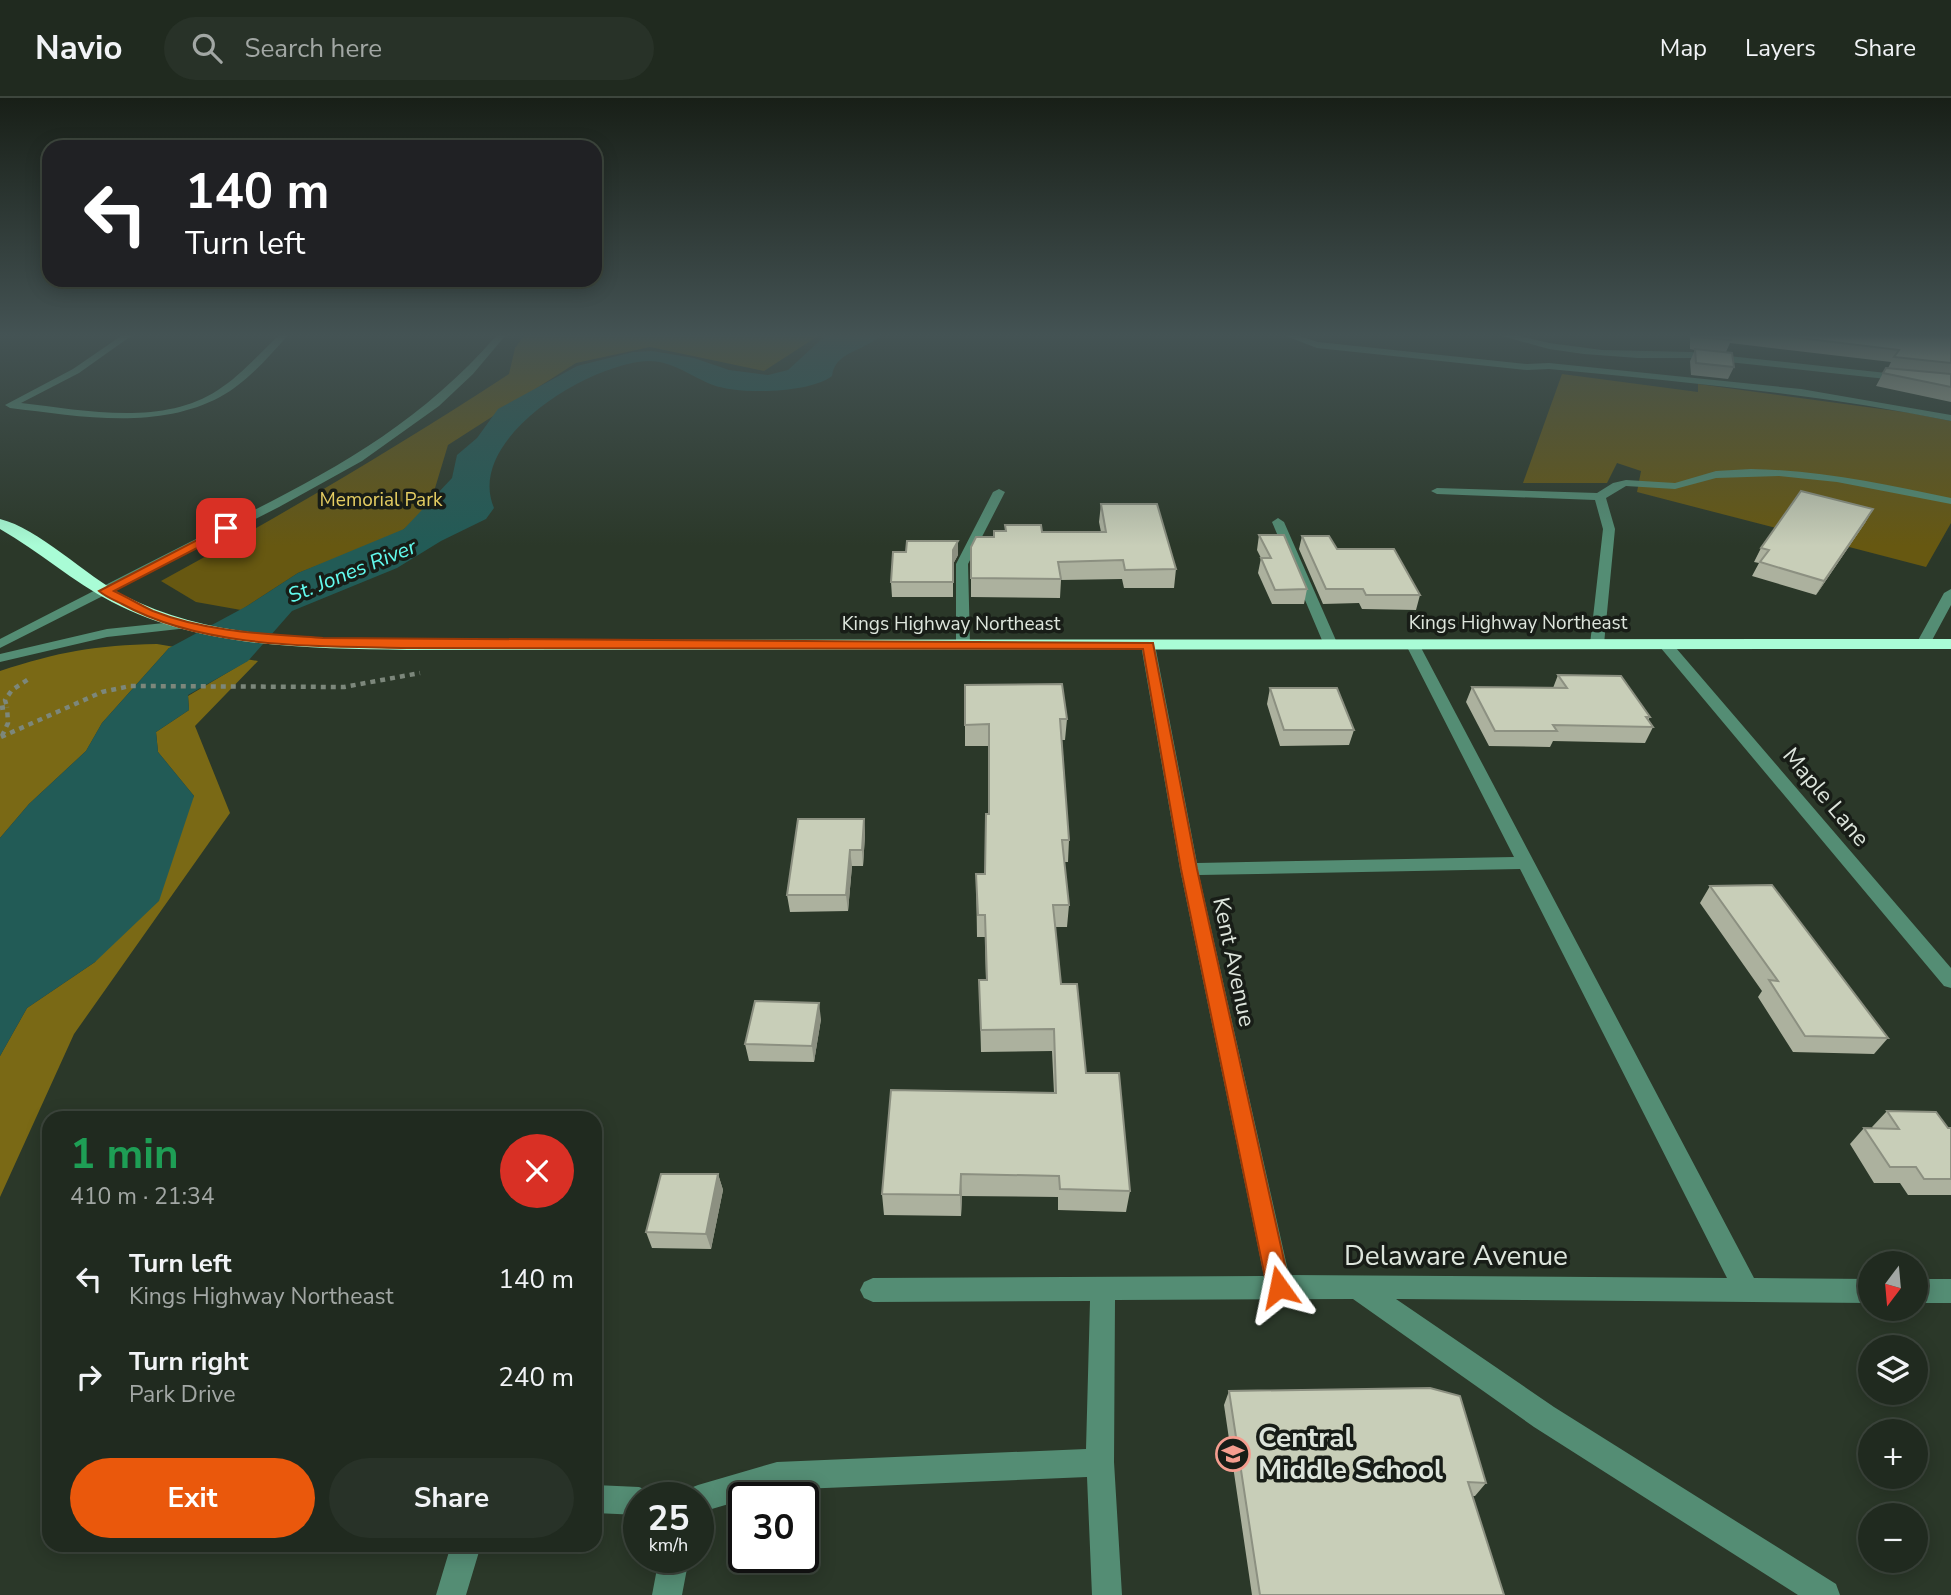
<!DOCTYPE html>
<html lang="en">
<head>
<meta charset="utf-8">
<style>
	:root { --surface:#202a1f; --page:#283228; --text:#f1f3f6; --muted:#a2a7a4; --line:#3d463d; --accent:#ea580c }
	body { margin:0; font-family:"Nunito Sans",sans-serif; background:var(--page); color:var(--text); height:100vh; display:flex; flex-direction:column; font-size:26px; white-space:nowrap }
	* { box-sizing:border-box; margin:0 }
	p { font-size:23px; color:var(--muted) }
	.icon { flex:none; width:38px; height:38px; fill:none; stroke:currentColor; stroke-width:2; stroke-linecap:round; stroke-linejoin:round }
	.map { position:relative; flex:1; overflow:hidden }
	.side { position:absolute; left:42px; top:1013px; width:560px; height:441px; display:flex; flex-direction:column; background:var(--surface); border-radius:21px; box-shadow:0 4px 18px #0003,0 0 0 2px var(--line) }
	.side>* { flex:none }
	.banner { position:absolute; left:42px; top:42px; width:560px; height:147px; border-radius:21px; box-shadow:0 4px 18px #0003,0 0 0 2px var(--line); background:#202124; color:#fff; overflow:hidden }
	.needle { width:46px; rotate:196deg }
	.fabs { position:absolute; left:1858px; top:1153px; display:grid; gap:14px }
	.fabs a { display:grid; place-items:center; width:70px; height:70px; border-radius:50%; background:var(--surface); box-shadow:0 4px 18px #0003,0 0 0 2px var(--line); font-size:35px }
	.speed { position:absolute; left:623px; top:1384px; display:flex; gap:14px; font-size:35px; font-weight:700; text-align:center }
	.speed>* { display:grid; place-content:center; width:91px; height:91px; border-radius:50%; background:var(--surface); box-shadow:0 4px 18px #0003,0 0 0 2px var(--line); line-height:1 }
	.speed small { font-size:18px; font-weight:400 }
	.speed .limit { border:4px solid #111; border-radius:10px; background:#fff; color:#111 }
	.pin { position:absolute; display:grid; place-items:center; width:60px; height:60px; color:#fff; margin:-30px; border-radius:14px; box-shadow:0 4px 10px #0006 }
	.me { position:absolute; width:77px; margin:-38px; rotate:348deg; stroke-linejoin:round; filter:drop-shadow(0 0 5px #0008) }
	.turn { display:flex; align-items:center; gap:24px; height:147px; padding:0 28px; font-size:32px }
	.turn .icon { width:91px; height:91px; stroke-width:2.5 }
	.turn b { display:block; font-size:49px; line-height:60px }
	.round { display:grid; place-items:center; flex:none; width:74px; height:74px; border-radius:37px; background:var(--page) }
	.overview { display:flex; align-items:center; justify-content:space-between; height:119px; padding:0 28px }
	h1 { font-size:42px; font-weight:700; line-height:52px; color:#1e9e55 }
	.cta { display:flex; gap:14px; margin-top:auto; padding:14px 28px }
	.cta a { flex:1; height:80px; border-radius:42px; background:var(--accent); color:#fff; font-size:28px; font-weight:700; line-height:80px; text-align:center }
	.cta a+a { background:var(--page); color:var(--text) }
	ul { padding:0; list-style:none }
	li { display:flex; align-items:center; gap:21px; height:98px; padding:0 28px }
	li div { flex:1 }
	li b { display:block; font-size:26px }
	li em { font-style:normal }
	header { display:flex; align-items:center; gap:42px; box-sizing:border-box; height:98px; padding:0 35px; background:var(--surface); border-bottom:2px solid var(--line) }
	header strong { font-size:33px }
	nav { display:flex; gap:38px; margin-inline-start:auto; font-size:24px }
	.search { width:490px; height:63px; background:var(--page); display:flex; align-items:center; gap:18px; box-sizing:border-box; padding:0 24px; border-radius:38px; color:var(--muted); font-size:26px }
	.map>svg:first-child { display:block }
	.green { fill:#675811 }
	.forest { fill:#7a6915 }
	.water { fill:#225b56 }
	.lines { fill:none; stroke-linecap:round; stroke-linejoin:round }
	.path { stroke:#7c877b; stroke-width:4.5; stroke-dasharray:5 5; stroke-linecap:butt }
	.minor { fill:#548d74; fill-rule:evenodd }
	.highway { fill:#a9fcd6; fill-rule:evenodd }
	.wall { fill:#acb19e }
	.shaded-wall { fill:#8c9081 }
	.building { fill:#c8ceb8; stroke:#8c9081; stroke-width:2 }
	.route { fill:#ea580c; stroke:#983908; stroke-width:2 }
	.labels { text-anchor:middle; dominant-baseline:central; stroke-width:7; stroke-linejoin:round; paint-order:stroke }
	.far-park-label { font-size:19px; fill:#e5cd62; stroke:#181d17 }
	.far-street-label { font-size:19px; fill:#dde5dc; stroke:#181d17 }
	.far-water-label { font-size:21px; font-style:italic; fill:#62faed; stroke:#181d17 }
	.street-label { font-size:23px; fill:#dde5dc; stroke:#181d17 }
	.near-street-label { font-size:28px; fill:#dde5dc; stroke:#181d17 }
	.near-poi-label { font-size:28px; font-weight:bold; fill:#dde5dc; stroke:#181d17; text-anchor:start }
</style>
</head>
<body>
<header>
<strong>Navio</strong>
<div class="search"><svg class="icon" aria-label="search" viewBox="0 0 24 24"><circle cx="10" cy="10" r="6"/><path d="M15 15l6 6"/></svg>Search here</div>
<nav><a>Map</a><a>Layers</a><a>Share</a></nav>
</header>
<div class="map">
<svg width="1951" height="1497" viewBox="0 0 1951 1497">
	<rect width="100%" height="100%" fill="#2b3829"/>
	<path class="green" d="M524 238H818L764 273 650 249 576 265 448 347 429 410 397 437 298 475 241 512 196 504 161 483C280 418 396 350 509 276L515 250Z
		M1562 276 1698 294V286L1911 315 1951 323V425L1926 469 1637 394 1641 373 1617 365 1607 385H1523Z"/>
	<path class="forest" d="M157 546 258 563 195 628 230 715 74 936 0 1099V958L27 910 95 864 194 698 158 654 156 634 189 612 188 598 247 563 169 550 102 625 86 653 29 706 0 740V573C58 554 96 547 157 546Z"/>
	<path class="water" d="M825 238H880C865 253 835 253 832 278 811 295 739 297 713 287 692 279 673 263 649 263 592 264 464 340 494 410L486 421 441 443 397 470 292 513 248 563 188 597 189 612 156 634 158 654 194 698 159 803 95 864 27 910 0 958V740L29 706 86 653 102 625 169 550 247 508 298 475 404 431 452 380 457 357 477 340 498 311 577 268 633 254 652 253 694 260 729 272 768 277 788 272Z"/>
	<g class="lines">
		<path class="path" d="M0 610 7 609 5 602 12 592 30 580
			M2 638 8 625 7 609
			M1 639 102 594 130 588 344 589 420 575"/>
		<path class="minor" d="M121 238H131L79 275 21 305C83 312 162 329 218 292 240 278 259 256 278 238H287C269 259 245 286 220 299 156 333 78 318 10 310L5 307 73 271Z
			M496 238H505L473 276 439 308 362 363 279 409 0 550V541C63 509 126 476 190 444 307 386 408 339 496 238Z
			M1286 238H1299L1318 244 1527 266 1549 265 1801 291 1951 317V323C1818 296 1684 284 1549 271L1527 272 1317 250Z
			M1502 238H1520L1549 245 1602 252 1691 254 1951 282V288L1691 260H1638L1584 256 1549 251Z
			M1751 371C1819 372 1884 386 1951 400V406L1837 384 1779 378 1716 380 1675 391 1626 388 1606 400 1615 431 1604 546 1597 550 1590 546 1603 431 1595 402 1437 396 1431 393 1437 390 1597 395 1613 385 1626 382 1675 385 1716 373Z
			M999 391 1005 394 968 466 970 546 963 550 956 546V466L993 394Z
			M1278 420 1284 424 1338 547 1336 550H1326L1324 547 1272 424Z
			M1951 491V507L1930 546 1923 550 1918 549 1916 546 1944 495Z
			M183 523 188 524V530L107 539 0 564V556L107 531Z
			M1665 542 1670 543 1951 870V890L1944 888 1660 549V543Z
			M1148 543 1155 547 1197 765 1514 759 1406 547 1408 544H1418L1754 1180 1871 1181V1205L1396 1201 1554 1309 1836 1486 1840 1497H1798L1534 1329 1353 1201 1115 1202 1114 1364 1122 1497H1092L1087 1379 777 1392 698 1415V1400H684L688 1391 698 1387 777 1364 1086 1351 1090 1203 873 1204 864 1200 860 1192 864 1184 873 1180 1264 1178 1180 771 1141 547ZM1520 771 1727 1180 1289 1177 1199 777Z
			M1916 1181H1951V1205H1916Z
			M595 1387 639 1389 649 1393 652 1400H639V1417L595 1415Z
			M451 1447H481L466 1497H436Z
			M659 1460H689L682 1497H652Z"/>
		<path class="highway" d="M0 421C38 430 86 478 123 497 210 542 312 540 407 542L1951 541V551L407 552C308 550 203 551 112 504 73 484 39 453 0 431Z"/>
	</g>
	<path class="wall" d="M1690 238H1951V304L1876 288 1883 275 1888 270 1891 264 1730 245 1726 254 1734 269 1728 281 1691 277 1690 263 1695 252 1690 251Z
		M1101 406 1176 471 1174 490H1124L1122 481 1061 482 1060 500 971 499V449L994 439 1042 434H1101L1099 424Z
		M1873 411 1865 425 1816 497 1752 478 1759 465 1754 464 1761 450Z
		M1259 437 1307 491 1304 506H1272L1258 475 1261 460 1257 452Z
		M1302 438 1337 451 1420 497 1416 512 1362 511 1359 505 1323 506 1299 451Z
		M958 457 953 466V499H892L891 484Z
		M1558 577 1650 619 1648 622 1653 629 1645 645 1553 643 1550 649 1489 648 1466 604 1472 589 1553 590Z
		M965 587 1067 621 1065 642H1062L1069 742 1068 764H1064L1069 807 1067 829H1055L1061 886 1086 975 1130 1093 1126 1114 1058 1112V1099L962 1098 961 1118 884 1117 882 1096 1054 995 1052 953 981 954 979 882H986L985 839H977L976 776H985L989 716V648H965Z
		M1270 590 1354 632 1349 647 1280 648 1267 606Z
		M864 721 865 737 863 768H852L848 813 790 814 787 797Z
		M1710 788 1888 940 1874 956 1793 954 1758 899 1762 893 1700 805Z
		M821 921 814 964 749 963 745 946Z
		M1887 1013 1951 1030V1097H1908L1900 1085H1874L1850 1046 1864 1030H1873L1872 1029Z
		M718 1076 723 1092 711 1151 652 1150 646 1134Z
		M1229 1293 1486 1385 1475 1398H1472L1504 1497H1252L1224 1307Z"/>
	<path class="shaded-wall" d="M1873 411 1865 425 1816 497 1824 483Z
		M958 443V457L953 466V499V452Z
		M864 721 865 737 863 768 862 752Z
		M850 752 852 768 848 813 846 797Z
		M819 905 821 921 814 964 812 948Z
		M718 1076 723 1092 711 1151 706 1136Z
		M961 1076 962 1098 961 1118 960 1097Z"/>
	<path class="building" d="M1695 238H1730L1731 242 1695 239Z
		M1784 238H1951V265L1894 259 1899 252Z
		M1695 251 1732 255 1734 269 1696 265Z
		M1886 270 1951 276V289L1883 275Z
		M1801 393 1873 411 1824 483 1760 464 1769 452 1761 450Z
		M1101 406H1157L1176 471 1125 472 1123 462 1058 464 1061 481 971 480V449L976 439H994V433H1006L1005 427H1041L1042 434H1106Z
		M1259 437H1284L1307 491 1275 492 1261 460H1271Z
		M1302 438H1329L1337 451H1394L1420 497H1366L1363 491H1326Z
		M907 443H958L953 452V484H891L893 454H906Z
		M1558 577 1621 578 1650 619H1646L1653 629 1553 627 1557 633H1495L1472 589 1567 590Z
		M1062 586 1067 621H1060L1069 742H1062L1069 807H1053L1061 886H1077L1086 975H1119L1130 1093 1060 1091 1059 1078 961 1076 960 1097 882 1096 891 992 1056 995 1054 931 981 932 979 882H987L985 817H978L976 776H985L986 716H989V626L965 627V587Z
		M1270 590H1337L1354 632H1284Z
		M798 721H864L862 752H850L846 797H787Z
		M1772 787 1888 940 1805 938 1769 882 1778 883 1710 788Z
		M755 903 819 905 812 948 745 946Z
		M1887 1013 1936 1014 1948 1030H1951V1081H1924L1916 1069H1890L1864 1030 1899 1031Z
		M661 1076H718L706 1136 646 1134Z
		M1430 1290 1460 1298 1486 1385 1468 1384 1504 1497H1260L1229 1293Z"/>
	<linearGradient id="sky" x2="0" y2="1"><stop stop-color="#181f17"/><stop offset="0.53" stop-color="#445354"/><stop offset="1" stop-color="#445354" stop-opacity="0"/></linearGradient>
	<rect width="1951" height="448" fill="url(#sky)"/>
	<path class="route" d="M226 427 232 430 230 433 114 493C127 499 140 507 153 513 206 534 266 536 323 540L1153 545 1197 771 1290 1189 1287 1197 1279 1200 1271 1197 1267 1189 1181 771 1143 551 407 550C315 548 204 551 122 506 114 502 106 499 99 493Z"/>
	<defs>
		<g id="school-ring" transform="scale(1.75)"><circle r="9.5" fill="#181d17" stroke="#f59d8f" stroke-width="1.5"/><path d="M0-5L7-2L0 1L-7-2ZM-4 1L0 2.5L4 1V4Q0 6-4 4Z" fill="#f59d8f"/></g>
	</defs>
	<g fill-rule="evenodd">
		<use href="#school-ring" x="1233" y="1356"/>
	</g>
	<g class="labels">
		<g class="far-park-label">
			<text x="381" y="402">Memorial Park</text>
		</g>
		<g class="far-street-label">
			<text x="1518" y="525">Kings Highway Northeast</text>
			<text x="951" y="526">Kings Highway Northeast</text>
		</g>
		<g class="far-water-label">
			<text transform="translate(352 473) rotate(-22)">St. Jones River</text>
		</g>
		<g class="street-label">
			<text transform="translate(1826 699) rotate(50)">Maple Lane</text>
			<text transform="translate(1234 864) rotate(78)">Kent Avenue</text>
		</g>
		<g class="near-street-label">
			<text x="1456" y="1158">Delaware Avenue</text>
		</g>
		<g class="near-poi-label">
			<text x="1258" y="1340">Central<tspan x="1258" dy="32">Middle School</tspan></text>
		</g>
	</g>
</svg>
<div class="fabs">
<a><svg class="needle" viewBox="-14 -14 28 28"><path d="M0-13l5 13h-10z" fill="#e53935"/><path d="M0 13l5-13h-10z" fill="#a2a7a4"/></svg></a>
<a><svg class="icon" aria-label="layers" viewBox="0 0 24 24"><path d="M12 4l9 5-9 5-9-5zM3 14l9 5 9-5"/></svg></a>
<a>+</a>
<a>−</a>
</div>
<div class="speed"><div>25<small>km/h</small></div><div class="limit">30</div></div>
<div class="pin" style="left:226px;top:430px;background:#d93025"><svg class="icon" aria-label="arrive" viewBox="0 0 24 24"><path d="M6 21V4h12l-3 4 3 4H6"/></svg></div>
<svg class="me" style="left:1279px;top:1189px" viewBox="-20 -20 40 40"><path d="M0-17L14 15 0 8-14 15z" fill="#ea580c" stroke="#fff" stroke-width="4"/></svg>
<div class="banner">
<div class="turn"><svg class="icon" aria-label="left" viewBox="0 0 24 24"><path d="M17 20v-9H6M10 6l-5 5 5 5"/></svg><div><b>140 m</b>Turn left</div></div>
</div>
<section class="side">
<div class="overview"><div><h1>1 min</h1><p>410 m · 21:34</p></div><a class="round" style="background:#d93025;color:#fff"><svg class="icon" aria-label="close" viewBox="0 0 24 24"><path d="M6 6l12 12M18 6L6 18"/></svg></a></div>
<ul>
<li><svg class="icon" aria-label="left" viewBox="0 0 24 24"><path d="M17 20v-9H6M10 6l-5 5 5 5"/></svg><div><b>Turn left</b><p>Kings Highway Northeast</p></div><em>140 m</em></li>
<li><svg class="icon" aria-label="right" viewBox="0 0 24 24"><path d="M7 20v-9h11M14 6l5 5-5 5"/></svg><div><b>Turn right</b><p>Park Drive</p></div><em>240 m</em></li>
</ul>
<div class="cta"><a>Exit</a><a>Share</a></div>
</section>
</div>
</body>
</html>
